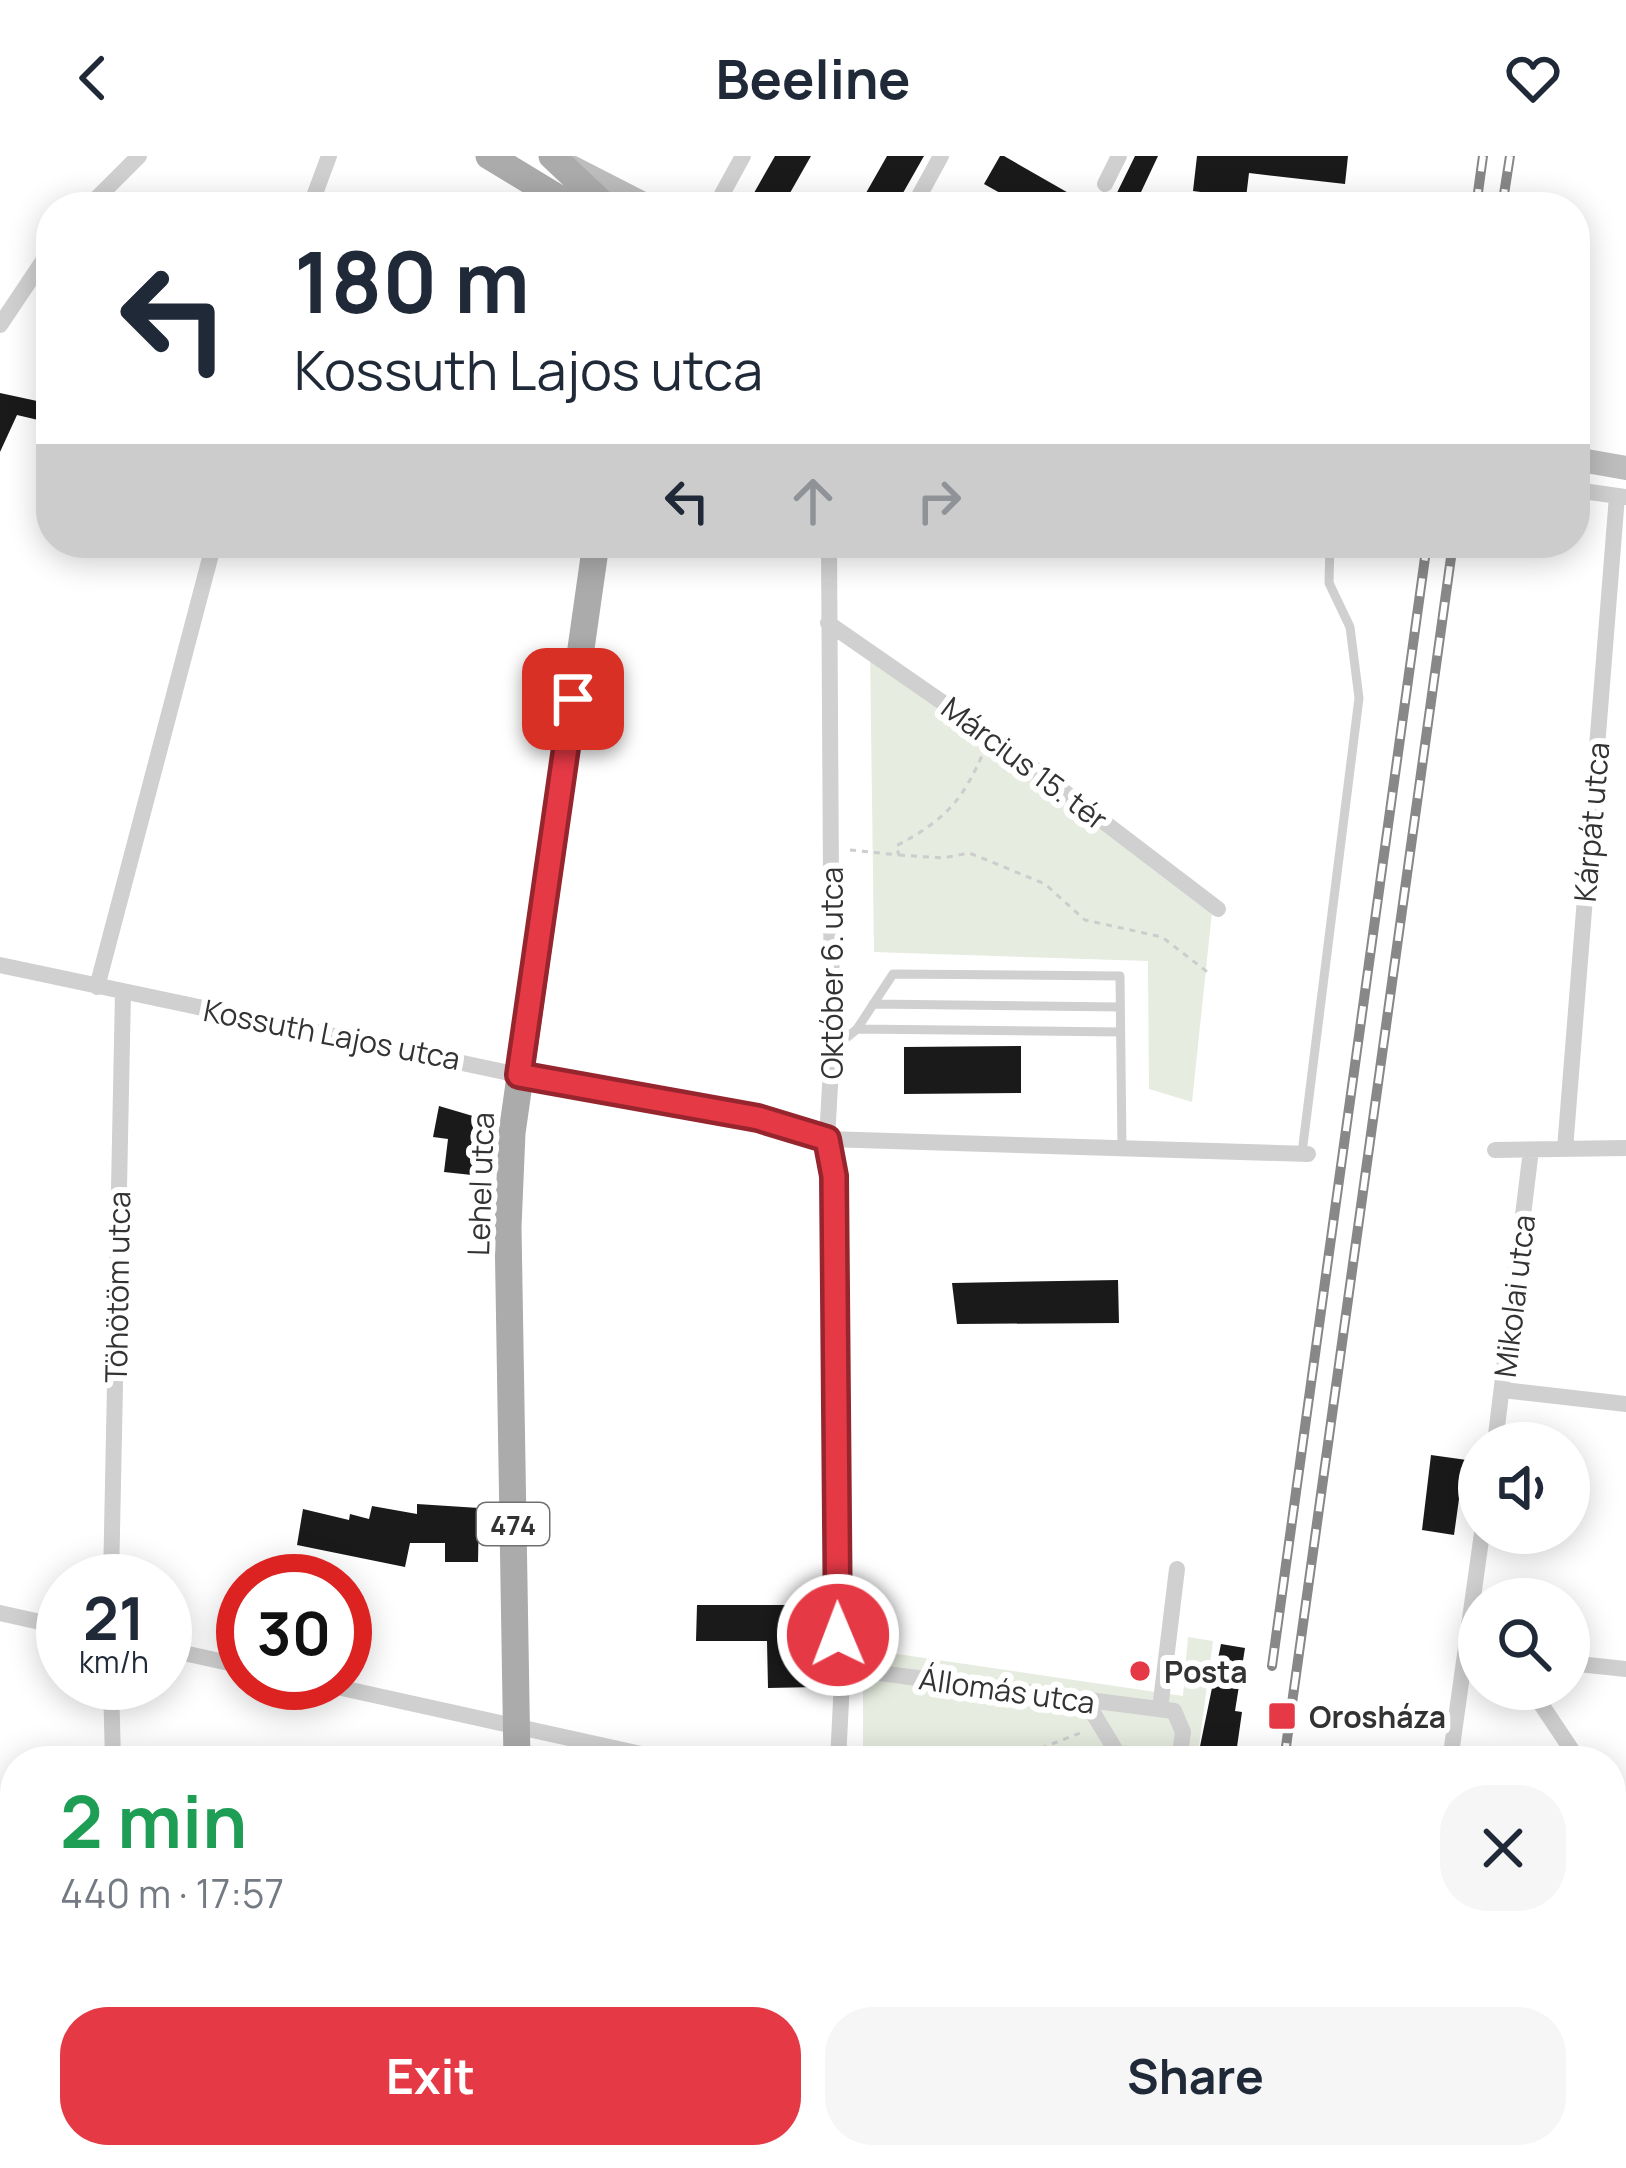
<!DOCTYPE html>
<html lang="en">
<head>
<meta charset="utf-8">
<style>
	:root { --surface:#fff; --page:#f6f6f7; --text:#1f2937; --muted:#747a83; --accent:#e63946 }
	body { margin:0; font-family:Manrope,sans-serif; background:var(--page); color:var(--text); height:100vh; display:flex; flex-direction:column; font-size:45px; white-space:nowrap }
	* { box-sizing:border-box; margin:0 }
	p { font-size:39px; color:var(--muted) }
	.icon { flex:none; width:66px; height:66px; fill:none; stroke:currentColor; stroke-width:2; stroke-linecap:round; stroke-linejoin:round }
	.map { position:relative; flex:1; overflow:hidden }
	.details { position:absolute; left:0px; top:1590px; width:1626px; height:423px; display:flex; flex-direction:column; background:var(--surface); border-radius:48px 48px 0 0; box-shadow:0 6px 30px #0003 }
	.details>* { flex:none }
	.banner { position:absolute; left:36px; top:36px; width:1554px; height:366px; border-radius:48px; box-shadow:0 6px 30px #0003; background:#fff; color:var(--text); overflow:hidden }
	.fabs { position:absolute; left:1458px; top:1266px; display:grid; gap:24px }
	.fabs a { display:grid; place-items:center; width:132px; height:132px; border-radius:50%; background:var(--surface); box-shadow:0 6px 30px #0003; font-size:60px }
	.speed { position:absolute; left:36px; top:1398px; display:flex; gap:24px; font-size:60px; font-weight:700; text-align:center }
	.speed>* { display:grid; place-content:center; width:156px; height:156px; border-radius:50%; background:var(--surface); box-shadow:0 6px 30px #0003; line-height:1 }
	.speed small { font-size:30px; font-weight:400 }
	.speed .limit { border:18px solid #d22; background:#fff; color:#111 }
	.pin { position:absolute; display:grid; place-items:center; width:102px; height:102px; color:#fff; margin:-51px; border-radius:24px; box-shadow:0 6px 18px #0006 }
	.me { position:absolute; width:132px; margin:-66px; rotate:359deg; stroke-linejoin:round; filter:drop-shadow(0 0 9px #0008) }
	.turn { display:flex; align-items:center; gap:42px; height:252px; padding:0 60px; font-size:54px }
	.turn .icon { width:156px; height:156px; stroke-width:2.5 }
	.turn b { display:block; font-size:84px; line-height:102px }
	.lanes { display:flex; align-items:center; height:114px; padding:0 60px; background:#0003; justify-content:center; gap:60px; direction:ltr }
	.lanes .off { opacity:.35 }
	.round { display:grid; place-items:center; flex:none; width:126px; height:126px; border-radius:48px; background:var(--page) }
	.headline { display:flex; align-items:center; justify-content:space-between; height:204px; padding:0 60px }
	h1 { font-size:72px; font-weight:700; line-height:90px; color:#1e9e55 }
	.button { display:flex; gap:24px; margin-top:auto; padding:24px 60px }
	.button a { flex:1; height:138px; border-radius:48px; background:var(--accent); color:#fff; font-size:48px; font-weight:700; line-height:138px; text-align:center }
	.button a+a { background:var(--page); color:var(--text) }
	header { display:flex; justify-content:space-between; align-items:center; height:156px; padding:0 60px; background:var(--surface); font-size:54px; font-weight:700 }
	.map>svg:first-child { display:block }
	.green { fill:#e6ecdf }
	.building { fill:#1a1a1a }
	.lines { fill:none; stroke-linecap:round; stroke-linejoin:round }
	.path { stroke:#cdcdcd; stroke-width:3; stroke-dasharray:6 6; stroke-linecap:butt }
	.service { stroke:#d0d0d0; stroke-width:9 }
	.minor { stroke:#d0d0d0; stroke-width:16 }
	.secondary { stroke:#bdbdbd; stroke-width:24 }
	.primary { stroke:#ababab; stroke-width:27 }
	.rail-casing { stroke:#888; stroke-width:10 }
	.rail { stroke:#fff; stroke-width:6; stroke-dasharray:18; stroke-linecap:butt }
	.route-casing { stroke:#96252e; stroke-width:30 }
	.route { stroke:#e63946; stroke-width:21 }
	.poi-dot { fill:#e63946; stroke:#fff; stroke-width:4.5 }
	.labels { text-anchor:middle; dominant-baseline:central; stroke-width:12; stroke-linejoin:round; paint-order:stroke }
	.shield { fill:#fff; stroke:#707070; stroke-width:3 }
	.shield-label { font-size:27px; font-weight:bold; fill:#333 }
	.street-label { font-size:30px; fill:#333; stroke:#fff }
	.poi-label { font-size:30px; font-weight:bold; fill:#333; stroke:#fff; text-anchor:start }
</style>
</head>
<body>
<header><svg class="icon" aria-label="back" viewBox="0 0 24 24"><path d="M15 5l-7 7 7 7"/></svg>Beeline<svg class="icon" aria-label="heart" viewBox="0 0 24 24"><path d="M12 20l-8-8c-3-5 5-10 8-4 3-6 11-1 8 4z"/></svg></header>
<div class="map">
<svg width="1626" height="2012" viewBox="0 0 1626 2012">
	<rect width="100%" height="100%" fill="#fff"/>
	<path class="green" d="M870 492 1212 756 1192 946 1149 933 1148 805 874 796Z
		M1188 1481 1213 1485 1197 1605H863V1493L1183 1540Z
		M1429 1998H1594L1592 2012H1427Z"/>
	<path class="building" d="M775 0H811L782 51H746Z
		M887 0H924L895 51H858Z
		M1000 0H1004L1093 51H1025L984 28Z
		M1135 0H1158L1134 51H1110Z
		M1197 0H1348L1345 28 1249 17 1246 42 1193 35Z
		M0 237 51 248V267L17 259 0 296Z
		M1021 890V937L904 938V891Z
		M439 950 483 963 481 1020 444 1016 448 983 433 981Z
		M1118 1124 1119 1167 957 1168 952 1127Z
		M1431 1299 1474 1305 1470 1344 1459 1343 1454 1379 1422 1374Z
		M417 1348 479 1352 478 1406H445V1387H410L405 1411 297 1389 303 1353 349 1364 350 1358 369 1363 372 1350 417 1358Z
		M697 1449H817L818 1531 768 1532 767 1485H696Z
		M1221 1488 1245 1492 1235 1555 1242 1556 1235 1605H1197Z"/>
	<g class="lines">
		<path class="path" d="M850 694 899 699 896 690C945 664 962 646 984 595
			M899 699 943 702 969 697 987 704 1045 728 1085 764 1162 781 1210 818
			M1007 1605 1083 1576"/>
		<path class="service" d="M873 848 1120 851
			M857 873 1120 876
			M832 894 857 873 893 818 1120 820 1122 992
			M1302 997 1359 542 1350 471 1329 427 1330 387"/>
		<path class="minor" d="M1105 28 1119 0
			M88 51 139 0
			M310 51 329 0
			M715 51 743 0
			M913 51 941 0
			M0 169 51 93
			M1575 334 1626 341
			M829 387 832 894 827 983 834 1020 838 1479 843 1505 838 1605
			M828 467 991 580 1218 753
			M0 809 519 919 758 962 827 983 1308 998
			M97 831 214 387
			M1565 993 1617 340
			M1495 994 1626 992
			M1503 1234 1626 1248
			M1495 1287 1531 994
			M111 1425 123 836
			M0 1457 63 1471
			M165 1493 243 1510
			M843 1505 879 1517 1174 1555 1183 1576 1179 1605
			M1569 1507 1626 1513
			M111 1527 113 1605
			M319 1527 673 1605
			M1531 1533 1579 1605
			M1087 1547 1122 1605
			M1160 1553 1177 1413
			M1450 1605 1482 1377
			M1611 1653 1626 1676
			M842 1998V2012
			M108 2012 109 1998
			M1139 2012 1141 1998
			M1393 2012 1395 1998"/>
		<path class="secondary" d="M571 11 649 51
			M1575 303 1626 312"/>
		<path class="primary" d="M489 0 573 51
			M552 0 606 51
			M517 1605 508 1071 512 977 596 387
			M519 1998V2012"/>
		<g class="rail-casing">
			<path id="rail" d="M1476 51 1483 0
				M1502 51 1510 0
				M1272 1510 1427 387
				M1284 1605 1453 387
				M1214 2012 1216 1998"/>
		</g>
		<use href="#rail" class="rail"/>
	</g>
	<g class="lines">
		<g class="route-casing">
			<path id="route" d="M573 543 519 919 758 962 827 983 834 1020 838 1479"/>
		</g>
		<use href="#route" class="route"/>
	</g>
	<g class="poi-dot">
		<circle cx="1140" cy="1515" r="12"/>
		<rect x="1267" y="1545" width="30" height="30" rx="6"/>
	</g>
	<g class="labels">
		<rect class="shield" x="477" y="1347" width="72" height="42" rx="9"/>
		<g class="shield-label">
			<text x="513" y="1368">474</text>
		</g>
		<g class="street-label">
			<text transform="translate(1025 607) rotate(37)">Március 15. tér</text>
			<text transform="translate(1591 666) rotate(-85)">Kárpát utca</text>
			<text transform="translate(831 817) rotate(-90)">Október 6. utca</text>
			<text transform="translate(332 878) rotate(11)">Kossuth Lajos utca</text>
			<text transform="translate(480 1028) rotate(-88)">Lehel utca</text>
			<text transform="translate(117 1131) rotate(-89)">Töhötöm utca</text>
			<text transform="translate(1514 1140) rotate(-83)">Mikolai utca</text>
			<text transform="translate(1007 1534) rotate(8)">Állomás utca</text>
		</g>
		<g class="poi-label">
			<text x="1164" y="1515">Posta</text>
			<text x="1309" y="1560">Orosháza</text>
		</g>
	</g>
</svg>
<div class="fabs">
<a><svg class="icon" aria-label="sound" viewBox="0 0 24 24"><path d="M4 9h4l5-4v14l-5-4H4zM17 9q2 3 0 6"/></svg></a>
<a><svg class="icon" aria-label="search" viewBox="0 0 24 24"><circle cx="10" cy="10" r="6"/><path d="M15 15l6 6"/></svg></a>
</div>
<div class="speed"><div>21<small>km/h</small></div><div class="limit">30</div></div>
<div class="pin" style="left:573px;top:543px;background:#d93025"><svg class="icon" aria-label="arrive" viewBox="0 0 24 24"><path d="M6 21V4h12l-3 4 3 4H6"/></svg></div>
<svg class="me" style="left:838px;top:1479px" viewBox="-20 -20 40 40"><circle r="17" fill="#e63946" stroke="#fff" stroke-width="3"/><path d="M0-11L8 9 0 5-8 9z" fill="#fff"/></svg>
<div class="banner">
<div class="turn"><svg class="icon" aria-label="left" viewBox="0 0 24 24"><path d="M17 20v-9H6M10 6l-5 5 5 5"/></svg><div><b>180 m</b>Kossuth Lajos utca</div></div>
<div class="lanes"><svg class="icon" aria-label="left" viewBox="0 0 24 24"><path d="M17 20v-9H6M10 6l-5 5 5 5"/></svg><svg class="icon off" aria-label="ahead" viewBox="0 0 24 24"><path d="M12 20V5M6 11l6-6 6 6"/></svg><svg class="icon off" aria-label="right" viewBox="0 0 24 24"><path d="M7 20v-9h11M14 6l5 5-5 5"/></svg></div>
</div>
<section class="details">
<div class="headline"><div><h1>2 min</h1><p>440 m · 17:57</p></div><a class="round"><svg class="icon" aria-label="close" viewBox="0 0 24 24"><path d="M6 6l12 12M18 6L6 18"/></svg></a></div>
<div class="button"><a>Exit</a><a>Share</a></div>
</section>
</div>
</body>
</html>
